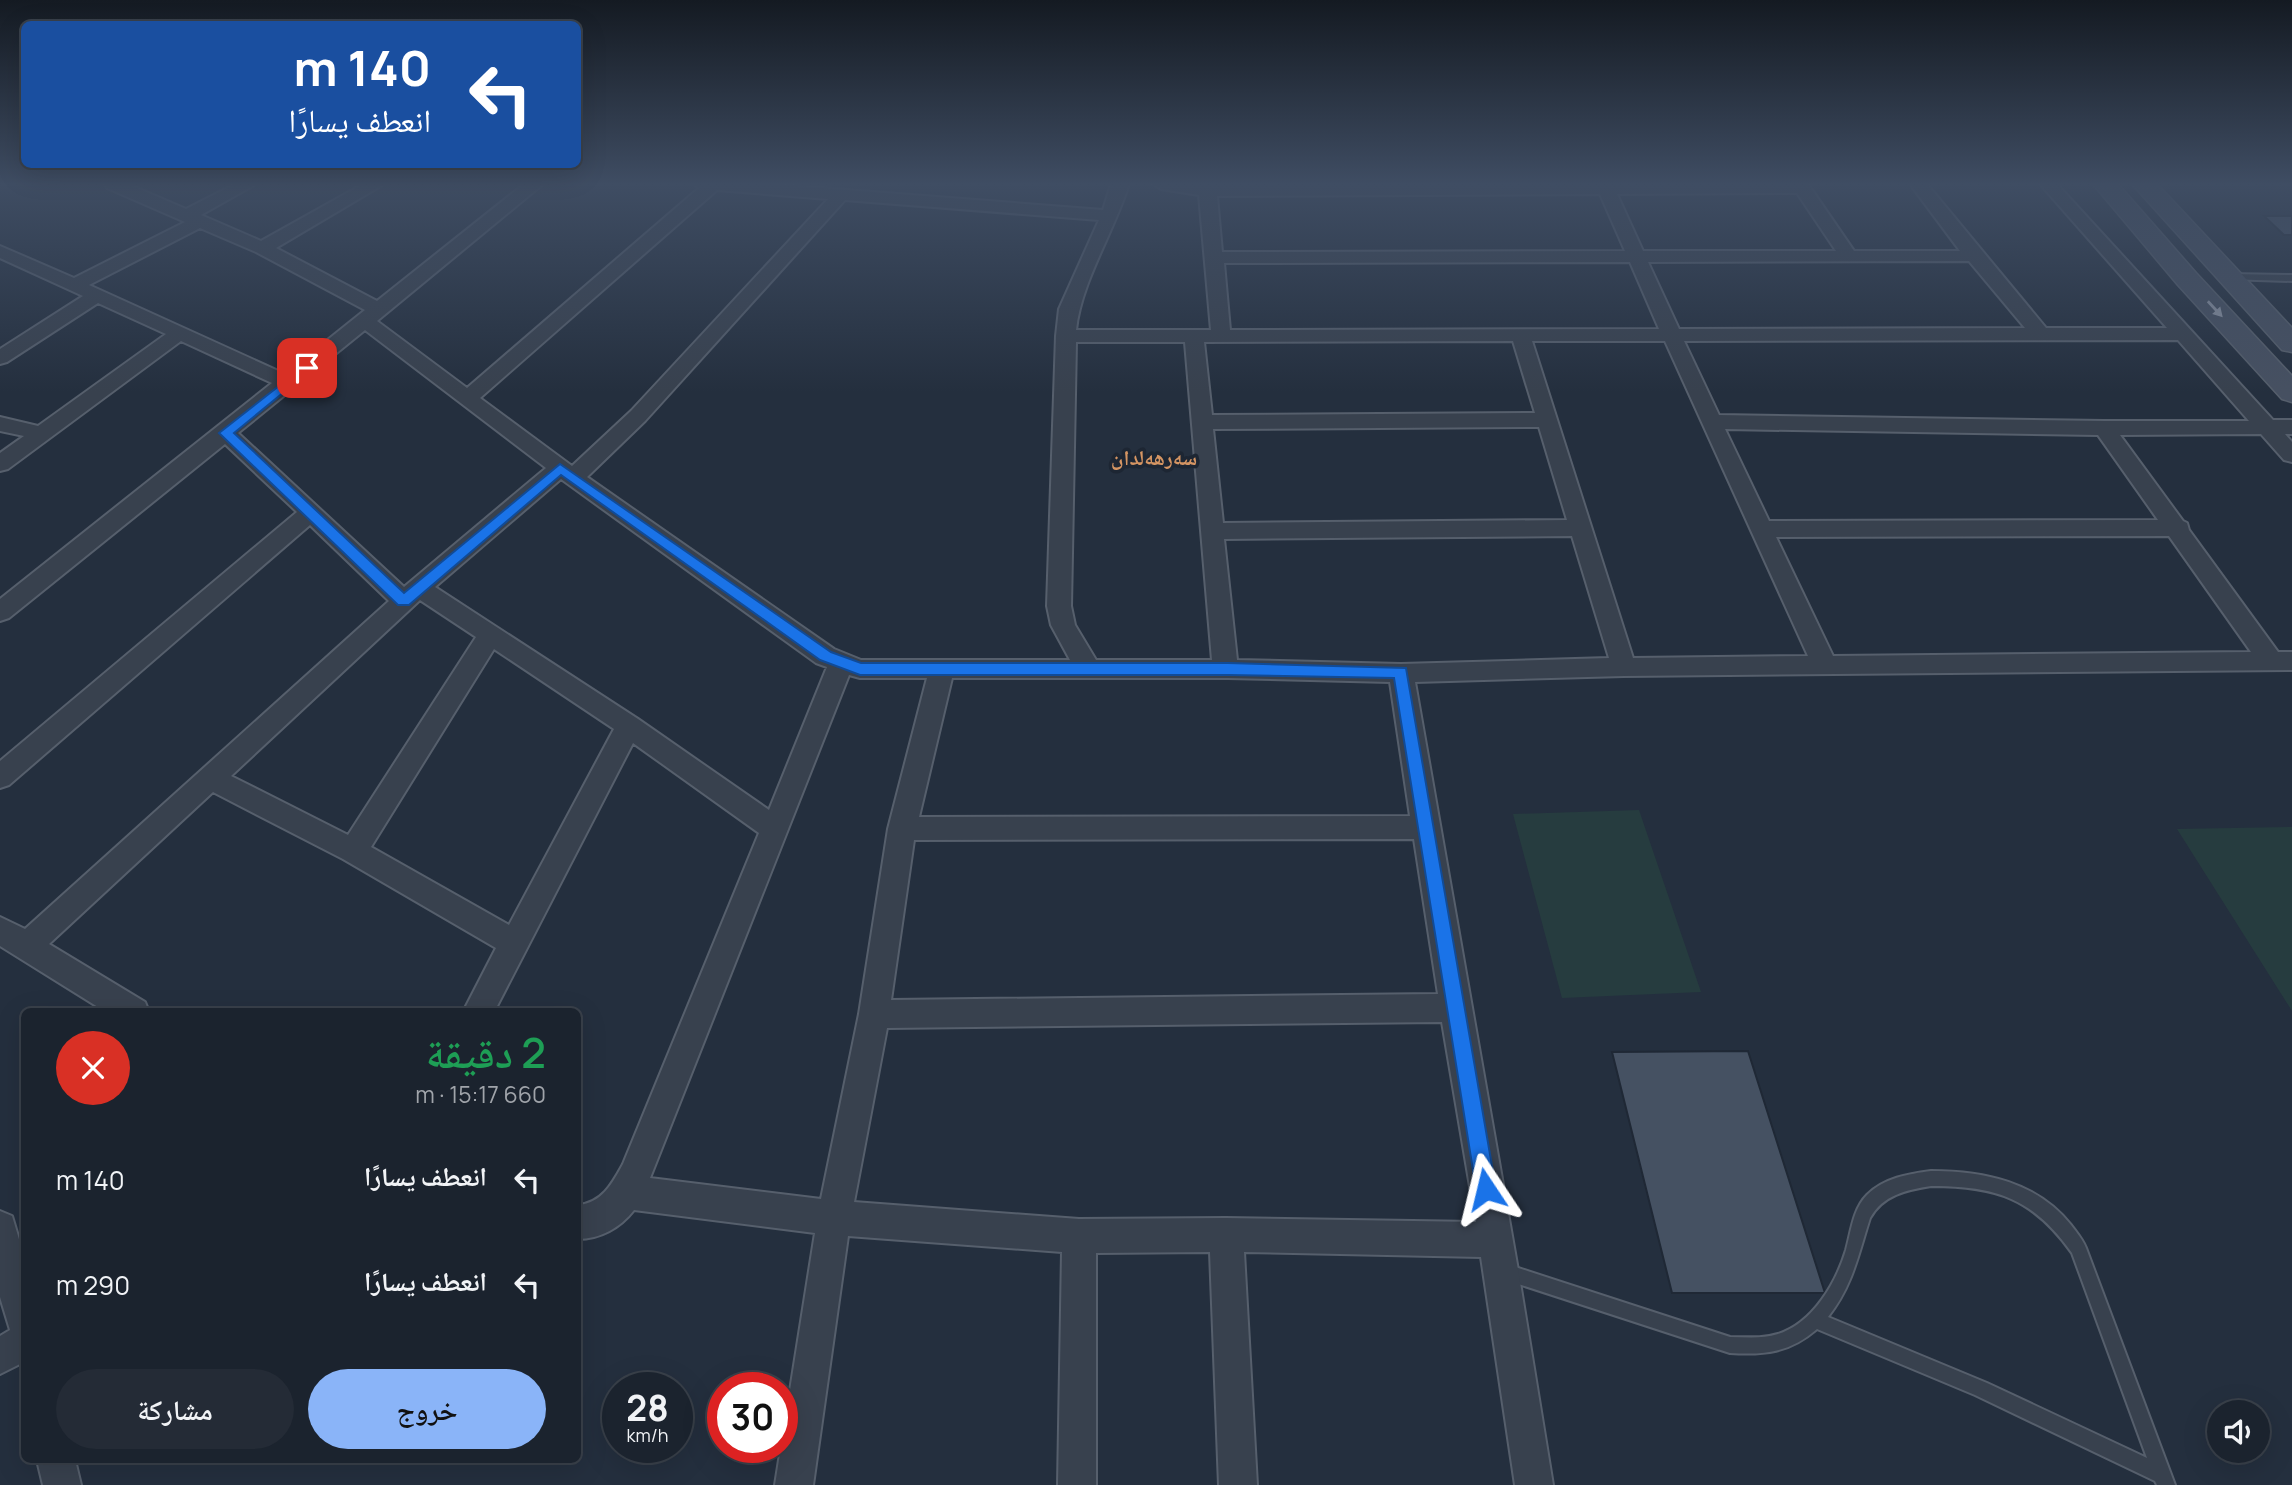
<!DOCTYPE html>
<html lang="ar">
<head>
<meta charset="utf-8">
<style>
	:root { --surface:#1b232e; --page:#242b36; --text:#f1f3f6; --muted:#a0a4aa; --line:#39404a; --accent:#8ab4f8 }
	body { margin:0; font-family:Manrope,"Noto Naskh Arabic",sans-serif; background:var(--page); color:var(--text); direction:rtl; height:100vh; display:flex; flex-direction:column; font-size:26px; white-space:nowrap }
	* { box-sizing:border-box; margin:0 }
	p { font-size:23px; color:var(--muted) }
	.icon { flex:none; width:38px; height:38px; fill:none; stroke:currentColor; stroke-width:2; stroke-linecap:round; stroke-linejoin:round }
	.map { position:relative; flex:1; overflow:hidden; direction:ltr }
	.panel { position:absolute; left:21px; top:1008px; width:560px; height:455px; display:flex; flex-direction:column; background:var(--surface); border-radius:10px; box-shadow:0 7px 28px #0002,0 0 0 2px var(--line); direction:rtl }
	.panel>* { flex:none }
	.guide { position:absolute; left:21px; top:21px; width:560px; height:147px; border-radius:10px; box-shadow:0 7px 28px #0002,0 0 0 2px var(--line); direction:rtl; background:#1a4fa0; color:#fff; overflow:hidden }
	.fabs { position:absolute; left:2207px; top:1400px; display:grid; gap:14px }
	.fabs a { display:grid; place-items:center; width:63px; height:63px; border-radius:50%; background:var(--surface); box-shadow:0 7px 28px #0002,0 0 0 2px var(--line); font-size:35px }
	.speed { position:absolute; left:602px; top:1372px; display:flex; gap:14px; font-size:35px; font-weight:700; text-align:center }
	.speed>* { display:grid; place-content:center; width:91px; height:91px; border-radius:50%; background:var(--surface); box-shadow:0 7px 28px #0002,0 0 0 2px var(--line); line-height:1 }
	.speed small { font-size:18px; font-weight:400 }
	.speed .limit { border:10px solid #d22; background:#fff; color:#111 }
	.pin { position:absolute; display:grid; place-items:center; width:60px; height:60px; color:#fff; margin:-30px; border-radius:14px; box-shadow:0 4px 10px #0006 }
	.me { position:absolute; width:77px; margin:-38px; rotate:350deg; stroke-linejoin:round; filter:drop-shadow(0 0 5px #0008) }
	.turn { display:flex; align-items:center; gap:24px; height:147px; padding:0 35px; font-size:32px }
	.turn .icon { width:91px; height:91px; stroke-width:2.5 }
	.turn b { display:block; font-size:49px; line-height:60px }
	.round { display:grid; place-items:center; flex:none; width:74px; height:74px; border-radius:37px; background:var(--page) }
	.head { display:flex; align-items:center; justify-content:space-between; height:119px; padding:0 35px }
	h1 { font-size:42px; font-weight:600; line-height:52px; color:#1e9e55 }
	.action { display:flex; gap:14px; margin-top:auto; padding:14px 35px }
	.action a { flex:1; height:80px; border-radius:42px; background:var(--accent); color:#111; font-size:28px; font-weight:600; line-height:80px; text-align:center }
	.action a+a { background:var(--page); color:var(--text) }
	ul { padding:0; list-style:none }
	li { display:flex; align-items:center; gap:21px; height:105px; padding:0 35px }
	li div { flex:1 }
	li b { display:block; font-size:26px }
	li em { font-style:normal }
	.map>svg:first-child { display:block }
	.green { fill:#263c3f }
	.building { fill:#455162; stroke:#1f2835; stroke-width:2 }
	.lines { fill:none; stroke-linecap:round; stroke-linejoin:round }
	.lane-casing { stroke:#565f6c; stroke-width:4 }
	.street-casing { stroke:#565f6c; stroke-width:4 }
	.secondary-casing { stroke:#565f6c; stroke-width:3 }
	.lane { fill:#38414e; fill-rule:evenodd }
	.street { fill:#38414e; fill-rule:evenodd }
	.secondary { fill:#465061; fill-rule:evenodd }
	.oneway { fill:#8e96a5 }
	.route { fill:#1a73e8; stroke:#114b97; stroke-width:2 }
	.labels { text-anchor:middle; dominant-baseline:central; stroke-width:7; stroke-linejoin:round; paint-order:stroke }
	.neighbourhood-label { font-size:21px; font-weight:bold; fill:#d59563; stroke:#1d2633 }
</style>
</head>
<body>
<div class="map">
<svg width="2292" height="1485" viewBox="0 0 2292 1485">
	<rect width="100%" height="100%" fill="#242f3e"/>
	<path class="green" d="M1639 810 1701 992 1562 998 1513 814Z
		M2292 827V1011L2177 829Z"/>
	<path class="building" d="M2264 216H2292V235H2284Z
		M1748 1051 1825 1293H1672L1612 1052Z"/>
	<g class="lines">
		<g class="lane-casing">
			<path id="lane" d="M2229 274 2292 275V281L2226 279V275Z
				M1931 1171C1984 1171 2037 1182 2071 1225 2077 1233 2083 1240 2086 1248L2175 1485H2157L2155 1481 1975 1395 1817 1329C1789 1353 1765 1355 1730 1353L1506 1280 1500 1278 1498 1272 1500 1266 1506 1264 1730 1337C1746 1337 1762 1339 1778 1334 1813 1323 1836 1283 1846 1250 1851 1232 1853 1209 1867 1195 1884 1178 1908 1174 1931 1171ZM1931 1186C1996 1186 2033 1198 2072 1253L2147 1458 1987 1383 1828 1317C1853 1285 1858 1255 1870 1218 1883 1195 1906 1190 1931 1186Z"/>
		</g>
		<g class="street-casing">
			<path id="street" d="M105 184H128L186 209 235 184H256L201 215 261 241 363 184H384L276 248 377 301 524 184H543L377 321 467 388 699 188 694 184H770L1103 210 1111 184H1129C1114 232 1081 282 1076 330H1211L1199 195 1161 189 1153 184H1808L1854 251H1960L1910 184H1927L2046 328H2167L2040 184H2057L2273 420H2292V434H2285L2292 442V462L2284 460 2261 434 2120 435 2183 521 2187 523 2189 530 2278 652H2292V670L1624 676 1415 682 1518 1270 1553 1485H1515L1481 1257 1244 1252 1257 1485H1219L1210 1252 1096 1253V1485H1058L1062 1252 848 1236 813 1485H775L815 1233 634 1210C620 1228 600 1239 578 1239V1205C602 1203 612 1184 623 1164L759 833 633 743 494 1012H463L496 948 343 859 213 792 49 944 145 1002 149 1012H106L0 946V917L25 929 389 601 310 525 9 785 0 788V761L297 512 225 444 9 618 0 621V599L272 383 181 341 8 469 0 471V453L24 436 0 431V417L38 426 166 334 98 303 7 362 0 364V349L83 296 0 258V246L74 278 185 222 107 188ZM717 190 828 199 631 411 572 466 480 398ZM1797 193 1836 251H1643L1617 194ZM1600 194 1625 251 1222 252 1217 196ZM845 200 1099 220 1059 309 1056 336 1047 606 1051 625 1070 660H861L834 649 587 477 645 421ZM200 228 256 252 365 310 285 374 89 285ZM1969 261 2025 328 1679 329 1648 262ZM1630 262 1659 329 1230 330 1224 263ZM365 330 546 468 404 587 238 433ZM2178 340 2249 421H2104L1719 415 1684 341ZM1513 341 1535 413 1212 415 1204 342ZM1532 341H1665L1808 656 1633 658ZM1076 342H1185L1212 660H1096L1075 625 1071 606ZM1539 427 1567 520 1223 523 1213 429ZM1725 429 2098 435 2158 520 1769 521ZM561 479 816 663 827 667 769 810 638 719 435 587ZM1572 536 1609 658 1401 664 1237 660 1224 539ZM2169 536 2251 652 1833 656 1776 537ZM420 600 476 637 348 835 231 776ZM494 649 614 729 509 925 371 847ZM849 675 860 678H927L888 829 859 1014 821 1199 650 1178ZM952 678H1228L1390 682 1410 816 919 817ZM1414 839 1438 994 891 1000 914 840ZM1442 1022 1476 1222 1226 1218 1079 1219 854 1202 887 1028Z
				M0 1211 12 1216 24 1256V1362L0 1374V1336L10 1330 0 1297Z
				M37 1460H75L81 1485H43Z"/>
		</g>
		<g class="secondary-casing">
			<path id="secondary" d="M2093 184H2118L2196 273 2292 376V402L2282 399 2178 285Z
				M2132 184H2157L2292 328V352L2282 350Z"/>
		</g>
		<use href="#lane" class="lane"/>
		<use href="#street" class="street"/>
		<use href="#secondary" class="secondary"/>
	</g>
	<defs><path id="oneway-solid" d="M-6-.8H1V-3.2L6.5 0L1 3.2V.8H-6Z" transform="scale(1.75)"/></defs>
	<use class="oneway" href="#oneway-solid" transform="translate(2215 309) rotate(47)"/>
	<linearGradient id="sky" x2="0" y2="1"><stop stop-color="#141a22"/><stop offset="0.47" stop-color="#3f4d63"/><stop offset="1" stop-color="#3f4d63" stop-opacity="0"/></linearGradient>
	<rect width="2292" height="392" fill="url(#sky)"/>
	<path class="route" d="M307 364 313 368 311 370 234 433 404 593 560 464 831 652 861 663H1228L1406 668 1496 1189 1493 1196 1486 1199 1479 1196 1476 1189 1394 678 1228 675H860L820 660 561 475 409 605H398L219 433Z"/>
	<g class="labels">
		<g class="neighbourhood-label">
			<text x="1154" y="457">سەرهەلدان</text>
		</g>
	</g>
</svg>
<div class="fabs">
<a><svg class="icon" aria-label="sound" viewBox="0 0 24 24"><path d="M4 9h4l5-4v14l-5-4H4zM17 9q2 3 0 6"/></svg></a>
</div>
<div class="speed"><div>28<small>km/h</small></div><div class="limit">30</div></div>
<div class="pin" style="left:307px;top:368px;background:#d93025"><svg class="icon" aria-label="arrive" viewBox="0 0 24 24"><path d="M6 21V4h12l-3 4 3 4H6"/></svg></div>
<svg class="me" style="left:1486px;top:1189px" viewBox="-20 -20 40 40"><path d="M0-17L14 15 0 8-14 15z" fill="#1a73e8" stroke="#fff" stroke-width="4"/></svg>
<div class="guide">
<div class="turn"><svg class="icon" aria-label="left" viewBox="0 0 24 24"><path d="M17 20v-9H6M10 6l-5 5 5 5"/></svg><div><b>140 m</b>انعطف يسارًا</div></div>
</div>
<section class="panel">
<div class="head"><div><h1>2 دقيقة</h1><p>660 m · 15:17</p></div><a class="round" style="background:#d93025;color:#fff"><svg class="icon" aria-label="close" viewBox="0 0 24 24"><path d="M6 6l12 12M18 6L6 18"/></svg></a></div>
<ul>
<li><svg class="icon" aria-label="left" viewBox="0 0 24 24"><path d="M17 20v-9H6M10 6l-5 5 5 5"/></svg><div><b>انعطف يسارًا</b></div><em>140 m</em></li>
<li><svg class="icon" aria-label="left" viewBox="0 0 24 24"><path d="M17 20v-9H6M10 6l-5 5 5 5"/></svg><div><b>انعطف يسارًا</b></div><em>290 m</em></li>
</ul>
<div class="action"><a>خروج</a><a>مشاركة</a></div>
</section>
</div>
</body>
</html>
